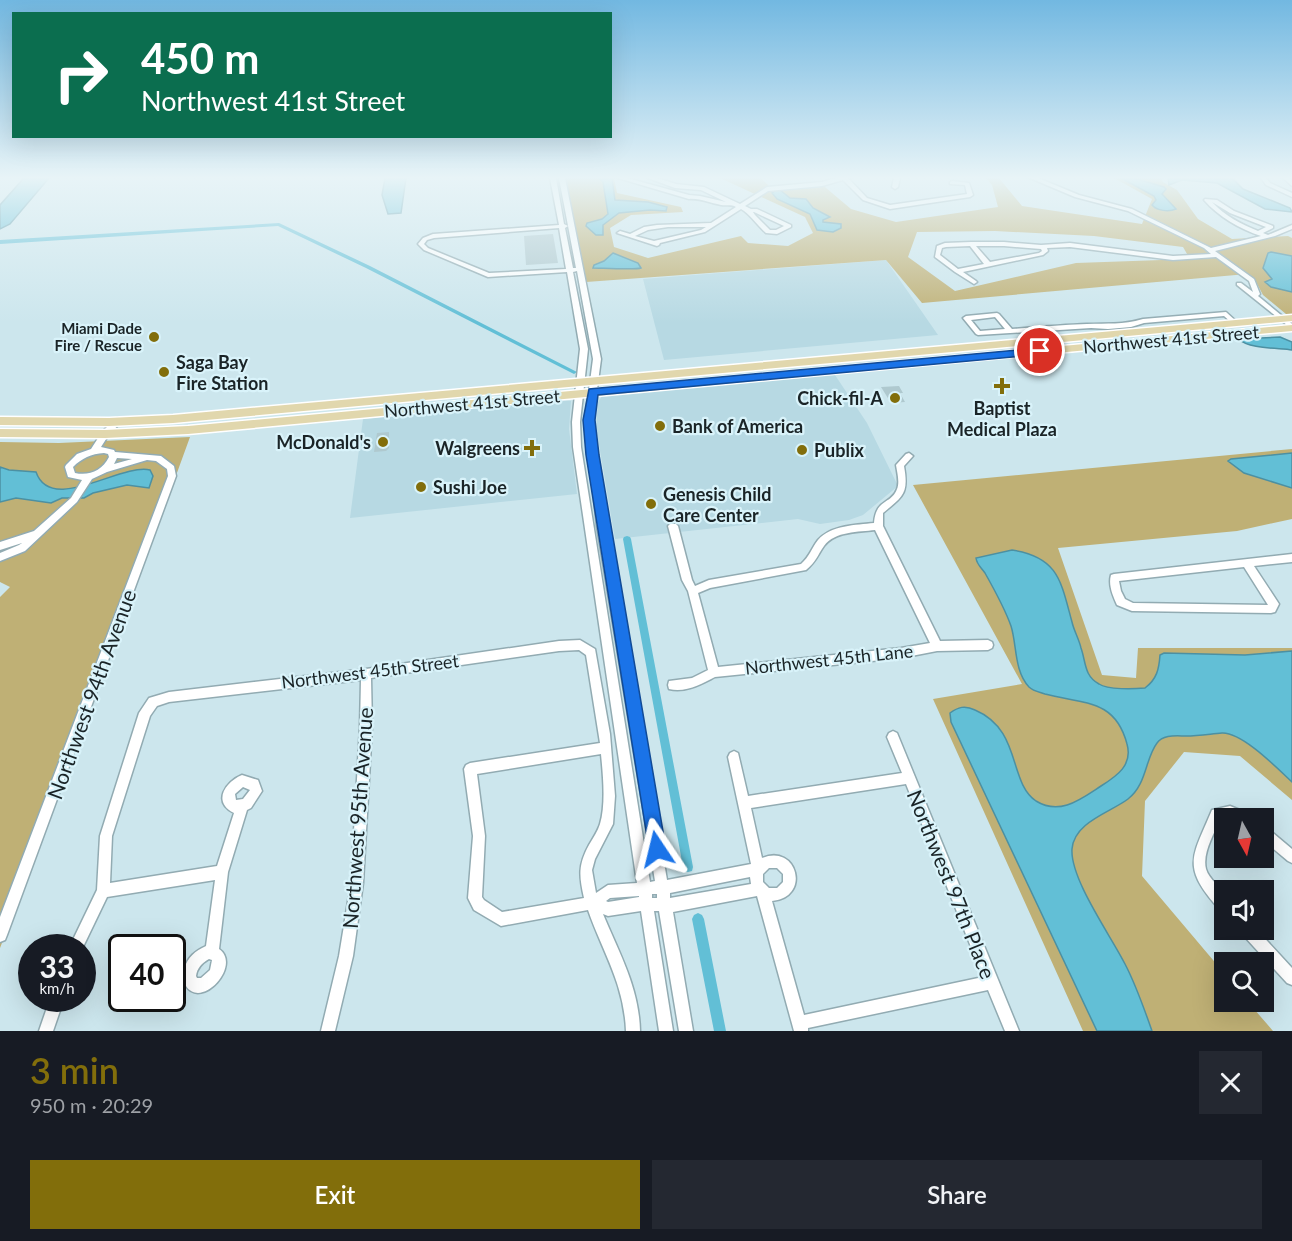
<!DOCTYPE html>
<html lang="en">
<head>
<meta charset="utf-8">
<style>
	:root { --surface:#171b24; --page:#242831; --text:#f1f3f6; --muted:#9ea1a6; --accent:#826e0b }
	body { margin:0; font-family:Lato,sans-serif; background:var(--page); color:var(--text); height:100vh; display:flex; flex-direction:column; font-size:22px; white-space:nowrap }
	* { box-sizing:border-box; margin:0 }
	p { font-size:20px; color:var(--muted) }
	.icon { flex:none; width:33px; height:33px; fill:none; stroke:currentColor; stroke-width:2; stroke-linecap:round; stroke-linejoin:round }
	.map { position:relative; height:1031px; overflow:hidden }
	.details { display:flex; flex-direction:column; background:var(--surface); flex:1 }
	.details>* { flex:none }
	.banner { position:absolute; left:12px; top:12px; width:600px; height:126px; border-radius:0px; box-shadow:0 6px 24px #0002; background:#0b6e4f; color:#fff; overflow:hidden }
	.needle { width:39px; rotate:172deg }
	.fabs { position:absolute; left:1214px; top:808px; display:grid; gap:12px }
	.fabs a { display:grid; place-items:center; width:60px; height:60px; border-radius:0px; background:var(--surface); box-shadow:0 6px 24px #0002; font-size:30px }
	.speed { position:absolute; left:18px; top:934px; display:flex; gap:12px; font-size:30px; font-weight:700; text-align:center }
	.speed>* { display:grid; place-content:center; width:78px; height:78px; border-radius:50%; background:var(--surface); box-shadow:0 6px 24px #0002; line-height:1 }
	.speed small { font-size:15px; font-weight:400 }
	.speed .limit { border:3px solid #111; border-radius:9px; background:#fff; color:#111 }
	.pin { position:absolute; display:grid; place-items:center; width:51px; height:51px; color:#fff; margin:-26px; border:3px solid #fff; border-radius:50%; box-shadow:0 2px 6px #0007 }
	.me { position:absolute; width:66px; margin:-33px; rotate:350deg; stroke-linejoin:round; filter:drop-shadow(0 0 4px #0008) }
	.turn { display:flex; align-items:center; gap:21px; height:126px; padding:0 30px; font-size:27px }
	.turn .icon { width:78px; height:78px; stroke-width:2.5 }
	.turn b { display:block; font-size:42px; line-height:51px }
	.round { display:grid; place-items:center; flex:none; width:63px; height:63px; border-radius:0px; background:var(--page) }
	.head { display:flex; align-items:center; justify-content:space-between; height:102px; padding:0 30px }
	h1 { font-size:36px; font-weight:600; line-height:45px; color:var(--accent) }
	.button { display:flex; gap:12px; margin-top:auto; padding:12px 30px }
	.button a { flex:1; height:69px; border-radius:0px; background:var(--accent); color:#fff; font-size:24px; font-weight:600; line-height:69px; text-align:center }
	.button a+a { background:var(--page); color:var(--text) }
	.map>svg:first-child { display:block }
	.built { fill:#b7d9e3 }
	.green { fill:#bfb075; fill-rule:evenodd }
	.water { fill:#62bfd6; stroke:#4c90a2; stroke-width:1.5 }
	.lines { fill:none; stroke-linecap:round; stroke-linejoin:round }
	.canal { fill:#62bfd6; fill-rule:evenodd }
	.building { fill:#afc9cf }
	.minor-casing { stroke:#92abb2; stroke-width:3 }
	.major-casing { stroke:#fff; stroke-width:3 }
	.minor { fill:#fff; fill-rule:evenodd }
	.major { fill:#e1d7ad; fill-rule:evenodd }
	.route { fill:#1a73e8; stroke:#114b97; stroke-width:1.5 }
	.poi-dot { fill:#826e0b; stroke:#d9f3fa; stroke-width:2 }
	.labels { text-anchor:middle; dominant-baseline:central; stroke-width:4.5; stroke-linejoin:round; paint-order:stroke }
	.far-poi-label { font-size:15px; font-weight:bold; fill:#1a2427; stroke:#d9f3fa; text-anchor:end }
	.street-label { font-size:18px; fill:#1a2427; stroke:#d9f3fa }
	.poi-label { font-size:18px; font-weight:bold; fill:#1a2427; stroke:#d9f3fa; text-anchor:start }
	.near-street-label { font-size:21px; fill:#1a2427; stroke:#d9f3fa }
</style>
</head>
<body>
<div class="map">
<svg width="1292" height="1031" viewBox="0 0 1292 1031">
	<rect width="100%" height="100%" fill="#cce6ed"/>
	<path class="built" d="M886 260 938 335 664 360 643 279Z
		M835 375 867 423 898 486 863 515 849 520 820 524 798 519 615 539 596 427 598 402 602 396Z
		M557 400 571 401 569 429 577 494 350 518 363 419Z"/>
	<path class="green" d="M565 178H614L617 193 681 207 683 212 631 215 610 228 614 247 648 258 741 236 748 243 788 246 813 233 805 217 720 178H761L769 186 819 182 851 209 896 222 998 207 992 185 986 178H999L1022 206 1142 224 1152 199 1114 178H1161L1163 182 1177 190 1198 219 1232 239 1288 236 1292 238V314H1286L1263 295 1255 280 1247 274 922 303 886 260 586 282ZM995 231 1094 236 1183 247 1190 259 1076 263 955 291 908 257 917 232Z
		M190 437 93 704 0 948V597L10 587 0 582V442L59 443Z
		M1292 449V519L1237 531 1058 548 1102 675 1136 678 1138 648H1292V800L1240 756 1184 752 1145 801 1142 876 1224 973V1002H1248L1273 1031H1083L933 699 1022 684 913 485Z"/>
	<path class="water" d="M24 178H49L10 224 0 229V205Z
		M385 178H406L401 213 388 214 382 195Z
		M599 178H612L615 200 648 202 667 207 666 211 650 210 619 213 603 225V235H596L586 226 587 223 602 219 608 214 603 182Z
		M1121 178H1134L1164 187 1166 189 1162 194 1176 209C1169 212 1157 211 1152 205L1156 200 1154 196Z
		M1168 178H1232L1243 189 1290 208 1292 212 1265 209 1217 183 1182 180 1169 185Z
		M776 190H780L790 198 806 199 813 208 830 217 823 220V222L841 224V228L833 232 817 230 810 214 777 199 772 193Z
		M1271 252 1292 256V292L1271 287 1265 282 1272 279 1263 268 1268 253Z
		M613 253 638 263 641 268C636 270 600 268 593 268L594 265 604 261Z
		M1280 337 1292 342V350C1278 348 1248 349 1239 339Z
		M1292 453V488L1244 473 1228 461 1231 459Z
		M0 467 9 470 36 472C51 515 120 463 150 470L153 476 149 488 127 485 93 493 84 498H62L51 503 16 498 0 502Z
		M1012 550C1059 557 1061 582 1072 622 1074 631 1079 639 1081 648 1086 662 1084 676 1099 684 1108 690 1134 689 1145 688 1157 679 1159 669 1160 655L1164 653 1245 655 1292 651V782C1277 768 1242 732 1222 733 1210 734 1199 736 1186 736 1177 736 1163 734 1157 743 1145 759 1147 784 1128 799 1111 812 1074 822 1072 849 1070 879 1111 936 1125 964 1136 985 1144 1008 1152 1031H1097L951 722 950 713C958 707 965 705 975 710 1022 730 1008 782 1036 801 1060 816 1081 799 1101 786 1117 776 1133 765 1127 744 1115 698 1082 704 1045 694 1039 692 1033 691 1029 687 1014 671 1017 645 1011 626 1005 609 994 589 985 573 981 567 977 565 976 558Z"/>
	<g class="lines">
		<path class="canal" d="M279 223 370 266 577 372 574 374 572 373 366 268 278 226 0 244V240Z
			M627 536 630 537 631 539 693 867 692 871 688 872 684 871 683 867 623 539 624 537Z
			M698 913 702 915 704 919 726 1031H714L692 919 694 915Z"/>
	</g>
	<path class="building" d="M553 234 558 263 526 265 524 236Z
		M899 386 903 393H900L905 402 891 403 881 387Z
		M389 432V448L386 451 374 452 377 433Z"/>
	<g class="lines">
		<g class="minor-casing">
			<path id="minor" d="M550 178H556L564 224 568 226 565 228 573 268H576L559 178H565L601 359 593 420 607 526 667 880 751 864 728 757 730 753 734 751 738 753 748 796 902 773 887 737 889 733 893 731 897 733 1019 1031H1005L988 990 808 1028V1031H794L757 896 673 912 693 1031H679L659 911H654L673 1031H659L641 911 608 916 603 914C619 953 639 987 640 1031H626C624 983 603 953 588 910L501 926 474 910 468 898 473 836 464 769 466 765 470 763 600 743 586 655 579 650 559 651 371 678 372 727 363 883 353 956 335 1031H321L339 956 351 883 360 727 361 680 169 702 157 706 150 716 112 836 110 883 217 866 234 813C212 802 225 782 242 775L258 780 262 791 251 808 247 810 228 872 219 949C242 965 202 1010 186 986 182 980 181 976 184 969 188 957 195 951 206 946L215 880 107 897 82 949V948H69L97 890 100 836 139 713 149 698 169 692 366 669 559 641 580 640 595 649 610 734 615 796 613 824 595 859 592 870 596 893 608 885 637 883 573 447 572 422 580 349 567 272 488 277 424 250 418 244 423 238 433 234 559 225ZM559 228 566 269 489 273 428 248 424 244 427 240 434 238ZM577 271 593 359 585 420 597 526 655 881 650 882 581 447 580 422 588 349 573 272ZM601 754C603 775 606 804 600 824 598 831 593 838 589 845 578 865 579 876 584 898L502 912 484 900 482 897 485 836 477 774ZM906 784 983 977 804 1015 772 901C811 898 798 843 762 858L751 808ZM243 787 250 790 243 799 236 800 235 794ZM769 868H777L783 874V882L777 888H769L763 882V874ZM750 877 751 884 670 898V893ZM652 894H657V898H652ZM639 896V897L608 902 606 901 610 898ZM209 959 212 960 210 970 201 978H197L196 976C197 968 202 963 209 959Z
				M618 178H627L689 195 700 196 726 202 701 190 675 188 648 178H657L676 184 704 187 740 204 767 187 822 182 836 178H848L867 198 890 205 967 194 965 185 950 184V182L952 181 969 183 973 195 970 197 890 209 863 200 843 180 822 186 768 191 745 206 751 209H757L791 225V227L777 234 766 233C758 226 749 213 741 209L705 232 660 243 659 245 657 246 617 233 620 231 630 234 644 227 657 225 711 223 736 207C731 204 727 206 721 205 710 203 700 198 689 199ZM753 212H754L784 226 776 230H770L755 215ZM668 227H706L701 230 654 241 635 236 648 230Z
				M894 178H900L898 187 895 189 892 187Z
				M1030 178H1038L1079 195 1132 209 1211 248 1261 236C1240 229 1219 217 1204 200L1205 199 1217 200 1234 211 1273 226V228L1263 233 1268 235 1292 225V229L1275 236 1215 251 1254 279 1260 294 1258 296 1292 324V329L1237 285V283H1241L1253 292 1249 281 1216 257 1173 260 1070 247 1047 248 1048 251 1043 255 963 272 976 281 977 282 974 284 955 272 935 257 937 246 945 243 971 242H1004L1041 245 1070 243 1173 256 1211 254 1204 248 1128 211 1075 197ZM1212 202 1230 213 1266 227 1258 231C1241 224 1225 216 1212 202ZM970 246 984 264 958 269 940 255 942 248 946 247ZM976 246H1004L1041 249 1042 251 1039 253 990 262Z
				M1261 178H1266L1270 183 1292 193V197L1266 185Z
				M1283 178H1289L1292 181V186Z
				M1226 312 1237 322V324H1233L1224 316 1144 323 1131 327 1108 329 1091 328 978 335 976 334 963 318 966 316 997 313 999 314 1012 329C1037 327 1062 325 1087 324 1108 323 1122 325 1143 319ZM995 317 1005 329 980 331 971 320Z
				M118 418 122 421 108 436 101 447 114 450 115 452 161 456 174 466 176 476 7 935 5 940 0 942V917L168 476 167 469 156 461 147 460 107 472 92 479 77 502 25 551 0 561V553L19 545 22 543 0 550V542L34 531 71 498 82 480 68 477 65 467 66 465 77 454 91 449 102 432 115 419ZM104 453 108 454 109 457C102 471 89 476 75 473L73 467C82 458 91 454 104 453ZM117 458 132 459 114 464Z
				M909 453 913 456 904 466C909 494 903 496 883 513V526L940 641 988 640 992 642 993 645 992 648 988 650 937 651 901 658 715 677C701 684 686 693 669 689L668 685 669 681 692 678 708 670 688 591 682 580 668 526 670 524H676L678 526 692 580 695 586 709 580 801 564C810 556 811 549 818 540 831 525 856 525 874 523 876 498 891 505 897 489 900 482 897 472 896 465L906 454ZM875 530 930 643 901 648 718 667 698 593 710 588 806 570C816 562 817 556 824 546 835 531 859 532 875 530Z
				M1292 554V562L1254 566 1279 604 1275 612 1271 613 1132 611 1117 605C1113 596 1108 585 1111 575L1114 574ZM1244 567 1268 605 1133 603 1125 599 1121 591 1119 581Z
				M1230 806 1252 815 1254 819 1230 818 1220 820C1214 834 1202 853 1206 869 1209 880 1222 887 1224 896 1225 901 1224 906 1224 911L1219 909C1181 866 1192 858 1212 810Z
				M1263 826 1267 828 1292 849V863L1288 861 1263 840Z
				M1241 930H1257L1292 968V985L1287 983 1243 935Z
				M50 999H64L53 1031H39Z"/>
		</g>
		<g class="major-casing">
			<path id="major" d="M1292 315V321L173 423 109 426 0 425V417L109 418 173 415Z
				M1292 325V331L188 434 105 438 0 437V429L105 430 188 426Z"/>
		</g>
		<use href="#minor" class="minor"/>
		<use href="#major" class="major"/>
	</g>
	<linearGradient id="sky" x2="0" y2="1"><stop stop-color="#72b8e1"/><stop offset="0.55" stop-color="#e8f4f7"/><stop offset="1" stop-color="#e8f4f7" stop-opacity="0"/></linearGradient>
	<rect width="1292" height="323" fill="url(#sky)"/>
	<path class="route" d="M1040 348 1044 349V354L598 395 595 420 599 455 666 849 663 856 657 858 650 856 586 455 583 420 589 389Z"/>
	<g class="poi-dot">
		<circle cx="154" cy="337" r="6"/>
		<circle cx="164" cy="372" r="6"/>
		<path d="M999 377h6v6h6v6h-6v6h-6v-6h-6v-6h6z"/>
		<circle cx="895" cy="398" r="6"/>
		<circle cx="660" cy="426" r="6"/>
		<circle cx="383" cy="442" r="6"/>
		<path d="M529 439h6v6h6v6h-6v6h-6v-6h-6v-6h6z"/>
		<circle cx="802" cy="450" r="6"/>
		<circle cx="421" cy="487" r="6"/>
		<circle cx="651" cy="504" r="6"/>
	</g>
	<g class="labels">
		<g class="far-poi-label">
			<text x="142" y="328">Miami Dade<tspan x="142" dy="17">Fire / Rescue</tspan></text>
		</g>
		<g class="street-label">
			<text transform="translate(1171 339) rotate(-5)">Northwest 41st Street</text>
			<text transform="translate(472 403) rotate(-5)">Northwest 41st Street</text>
			<text transform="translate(829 659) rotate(-6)">Northwest 45th Lane</text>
			<text transform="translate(370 671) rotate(-7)">Northwest 45th Street</text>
		</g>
		<g class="poi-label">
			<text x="176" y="362">Saga Bay<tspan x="176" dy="21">Fire Station</tspan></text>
			<text x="883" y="398" text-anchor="end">Chick-fil-A</text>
			<text x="1002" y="408" text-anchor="middle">Baptist<tspan x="1002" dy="21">Medical Plaza</tspan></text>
			<text x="672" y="426">Bank of America</text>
			<text x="371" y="442" text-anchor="end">McDonald's</text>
			<text x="520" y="448" text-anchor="end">Walgreens</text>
			<text x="814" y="450">Publix</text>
			<text x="433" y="487">Sushi Joe</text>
			<text x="663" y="494">Genesis Child<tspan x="663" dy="21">Care Center</tspan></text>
		</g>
		<g class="near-street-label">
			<text transform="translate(91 694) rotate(-70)">Northwest 94th Avenue</text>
			<text transform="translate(357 818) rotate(-86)">Northwest 95th Avenue</text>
			<text transform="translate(952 884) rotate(68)">Northwest 97th Place</text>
		</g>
	</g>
</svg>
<div class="fabs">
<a><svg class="needle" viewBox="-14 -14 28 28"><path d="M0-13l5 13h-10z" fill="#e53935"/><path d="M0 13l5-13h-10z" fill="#9ea1a6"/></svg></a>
<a><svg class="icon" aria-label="sound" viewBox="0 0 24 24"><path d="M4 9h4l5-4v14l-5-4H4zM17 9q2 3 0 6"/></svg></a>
<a><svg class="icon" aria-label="search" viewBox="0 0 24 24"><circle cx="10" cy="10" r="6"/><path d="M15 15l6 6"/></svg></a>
</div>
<div class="speed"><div>33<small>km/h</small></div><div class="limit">40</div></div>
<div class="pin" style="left:1040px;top:351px;background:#d93025"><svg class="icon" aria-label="arrive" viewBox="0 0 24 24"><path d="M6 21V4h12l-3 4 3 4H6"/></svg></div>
<svg class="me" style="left:657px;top:849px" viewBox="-20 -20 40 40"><path d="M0-17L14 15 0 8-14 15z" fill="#1a73e8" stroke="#fff" stroke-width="4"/></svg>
<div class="banner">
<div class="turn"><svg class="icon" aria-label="right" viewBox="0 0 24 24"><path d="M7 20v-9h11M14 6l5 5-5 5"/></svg><div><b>450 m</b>Northwest 41st Street</div></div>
</div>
</div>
<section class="details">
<div class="head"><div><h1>3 min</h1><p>950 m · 20:29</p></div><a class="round"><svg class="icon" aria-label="close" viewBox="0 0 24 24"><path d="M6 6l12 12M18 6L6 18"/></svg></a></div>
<div class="button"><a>Exit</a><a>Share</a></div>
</section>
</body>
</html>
